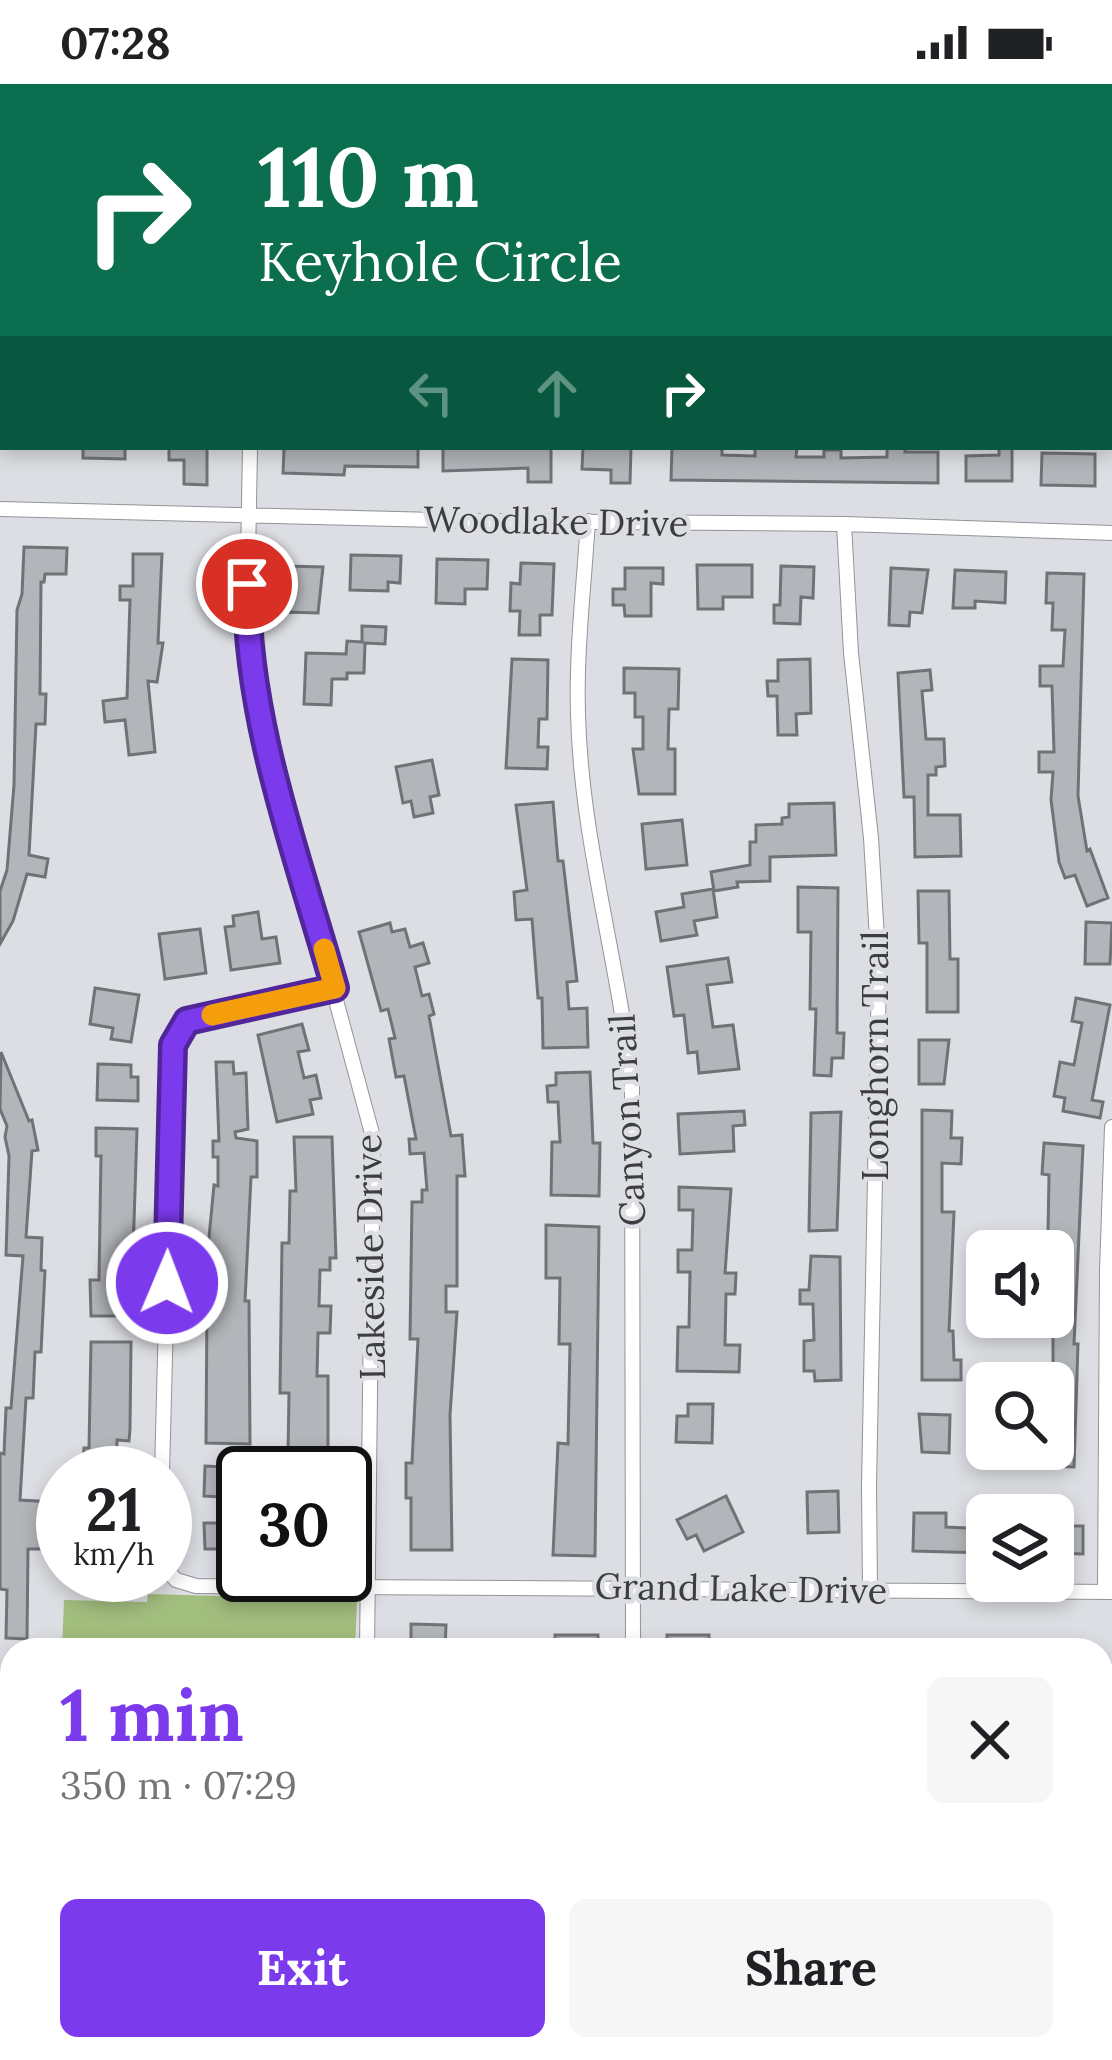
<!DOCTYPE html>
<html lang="en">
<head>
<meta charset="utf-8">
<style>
	:root { --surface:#fff; --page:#f6f6f6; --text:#202124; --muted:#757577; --accent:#7c3aed }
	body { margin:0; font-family:Lora,serif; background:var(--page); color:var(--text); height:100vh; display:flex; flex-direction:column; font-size:45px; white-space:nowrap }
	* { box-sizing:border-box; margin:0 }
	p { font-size:39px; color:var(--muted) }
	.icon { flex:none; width:66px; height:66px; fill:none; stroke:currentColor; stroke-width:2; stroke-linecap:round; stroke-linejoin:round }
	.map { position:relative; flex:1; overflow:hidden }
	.side { position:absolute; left:0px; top:1554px; width:1113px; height:423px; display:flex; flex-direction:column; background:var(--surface); border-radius:36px 36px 0 0; box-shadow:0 6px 18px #0003 }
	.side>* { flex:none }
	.guide { position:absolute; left:0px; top:0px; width:1113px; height:366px; box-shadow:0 6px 18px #0003; background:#0b6e4f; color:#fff; overflow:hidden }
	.controls { position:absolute; left:966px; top:1146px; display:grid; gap:24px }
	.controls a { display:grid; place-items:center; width:108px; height:108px; border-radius:18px; background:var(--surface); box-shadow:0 6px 18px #0003; font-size:60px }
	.speed { position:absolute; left:36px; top:1362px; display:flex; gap:24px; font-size:60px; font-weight:700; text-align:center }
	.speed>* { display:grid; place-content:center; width:156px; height:156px; border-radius:50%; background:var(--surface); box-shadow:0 6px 18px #0003; line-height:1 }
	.speed small { font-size:30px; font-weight:400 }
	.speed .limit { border:6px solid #111; border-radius:18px; background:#fff; color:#111 }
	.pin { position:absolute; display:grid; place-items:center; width:102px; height:102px; color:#fff; margin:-51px; border:6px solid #fff; border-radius:50%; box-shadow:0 3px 12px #0007 }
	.me { position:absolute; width:132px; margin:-66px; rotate:1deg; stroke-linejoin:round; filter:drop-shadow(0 0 9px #0008) }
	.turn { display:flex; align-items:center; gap:42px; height:252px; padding:0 60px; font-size:54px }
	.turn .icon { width:156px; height:156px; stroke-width:2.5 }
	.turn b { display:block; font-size:84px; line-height:102px }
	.lanes { display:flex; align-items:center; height:114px; padding:0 60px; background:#0003; justify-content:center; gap:60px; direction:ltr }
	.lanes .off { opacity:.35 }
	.round { display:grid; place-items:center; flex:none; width:126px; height:126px; border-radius:18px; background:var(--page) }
	.head { display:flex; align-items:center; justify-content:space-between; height:204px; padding:0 60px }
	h1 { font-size:72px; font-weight:800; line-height:90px; color:var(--accent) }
	.action { display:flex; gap:24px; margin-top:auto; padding:24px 60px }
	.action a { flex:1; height:138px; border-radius:18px; background:var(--accent); color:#fff; font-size:48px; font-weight:800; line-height:138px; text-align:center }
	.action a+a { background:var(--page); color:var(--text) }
	.status { display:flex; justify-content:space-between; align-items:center; height:84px; padding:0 60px; background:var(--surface); direction:ltr }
	.status svg { height:33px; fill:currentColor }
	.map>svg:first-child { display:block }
	.commercial { fill:#e7cdd1 }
	.green { fill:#a2be7e }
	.building { fill:#b2b5b9; stroke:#707277; stroke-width:3 }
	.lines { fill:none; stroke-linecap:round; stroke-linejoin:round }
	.street-casing { stroke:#919498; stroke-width:16 }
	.secondary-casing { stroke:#919498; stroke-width:21 }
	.street { stroke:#fff; stroke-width:14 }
	.secondary { stroke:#fff; stroke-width:18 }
	.route-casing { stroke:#51269a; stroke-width:30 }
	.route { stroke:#7c3aed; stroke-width:21 }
	.slow { stroke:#f59e0b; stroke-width:21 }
	.labels { text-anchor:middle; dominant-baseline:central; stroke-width:9; stroke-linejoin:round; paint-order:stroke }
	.street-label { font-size:36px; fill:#3c3d3f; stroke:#dcdee3 }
</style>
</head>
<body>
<div class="status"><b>07:28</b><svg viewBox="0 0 49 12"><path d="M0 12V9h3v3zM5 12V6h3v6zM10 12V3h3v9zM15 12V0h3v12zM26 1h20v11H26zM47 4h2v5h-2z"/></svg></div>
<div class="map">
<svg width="1112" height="1976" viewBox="0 0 1112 1976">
	<rect width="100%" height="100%" fill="#dcdee3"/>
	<path class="commercial" d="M974 0H1112V98L1110 3Z"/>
	<path class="green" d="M148 1510 357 1516 355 1566H62L64 1516 147 1518Z"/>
	<path class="building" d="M83 363H125V375L83 374Z
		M169 363H207V401L184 400V376H169Z
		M301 363H418V383L345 382 344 391 283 389 284 365Z
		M443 363H551V398H528V384L443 387Z
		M583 363H631L630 399H611V386L582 385Z
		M672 363 722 364V371L755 372V363H797L796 373H824V366H841V374L887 373V363H906L905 368H938V399L671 396Z
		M999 363H1012V397H966V372L999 371Z
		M1042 369 1095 370V402L1041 401Z
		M24 463 67 464 66 490H45L44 498H41L40 610H46L45 640H36L29 771 48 775 45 793 27 790 13 837 0 860V807L7 786 14 701 17 526 22 510Z
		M133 470H162L158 559H163L157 598 148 597 155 668 129 671 125 636 105 638 103 617 127 614 130 516H120V502H133Z
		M351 471 401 472 400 499 388 498V507L350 506Z
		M437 475 488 476 487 505H465V520L436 519Z
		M521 479 554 480 552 531H540V551H519L520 527H510L511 499 520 500Z
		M697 481H752V513H723V525H698Z
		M285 482 323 483 318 529 283 528Z
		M781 482 814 483 813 514 801 513 800 540 774 539V521H780Z
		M625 484H663V500L651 499V532H625L624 521H613V505H625Z
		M891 484 928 486 922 529 910 528 909 542 889 541Z
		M955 486 1006 488 1005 519 975 517V524H953Z
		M1047 489 1084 490 1078 712 1087 767 1090 765 1108 814 1087 822 1075 791 1065 794 1059 778 1051 716 1053 688H1039V668H1054L1052 602H1040V582H1063L1065 546H1052L1053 519H1046Z
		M362 542 386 543 385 560 365 559 364 589H347V595H332L331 621 304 620 306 569 346 570 347 557 362 558Z
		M512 575 548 576 547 635H539L538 663H548L547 685 506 684Z
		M810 575 811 629 796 630 797 651H778L777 612H768L767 597H778V576Z
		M624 584 679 585 678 625H669L668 665H675V710H639L633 665H643V633H635V609H624Z
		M930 586 932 606 922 607 926 655H944L945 682 936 683V691H928V731H960L961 772 915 773 914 713H904L898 589Z
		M432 676 439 711 430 713 433 729 414 733 411 717 403 719 396 683Z
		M553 718 558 777H563L577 897 567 898 569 925 587 924 588 963 543 964 542 914H538L532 835 516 836 514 808 527 806 516 721Z
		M834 719 836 771 770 773V797L737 798 738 803 714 807 711 788 750 781V758H756V741L782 740V734L789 733V720Z
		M682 736 687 781 646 785 642 740Z
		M798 803 838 804 837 949H844L843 974H832L831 992 814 991 816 925H810L811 848H798Z
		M713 805 717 833 694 837 697 851 661 857 656 828 684 823 682 810Z
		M918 807H949L950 875H958V928H927V859H919Z
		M258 828 262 855 276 853 280 879 231 886 225 843 234 842 233 832Z
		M1086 838 1112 839 1110 880H1085Z
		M390 839 392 848 405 845 410 863 423 859 429 879 415 883 422 912 429 910 434 930 429 932 451 1052 462 1051 465 1092H457V1202H446V1228H457L450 1331 452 1466H411V1414H406V1379H412L418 1255H410L412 1118H422V1106H427L424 1069 410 1070 409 1055H416L404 992 396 993 389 955 395 954 388 925 381 927 359 848Z
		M200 845 206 889 165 895 159 850Z
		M728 874 732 898 707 901 713 943 733 941 739 985 699 989 697 968 688 969 684 931 674 932 667 883Z
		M95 904 139 911 131 958 111 955 113 944 90 940Z
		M1076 914 1110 921 1092 1016 1103 1018 1100 1034 1063 1027 1065 1014 1054 1012 1060 978 1074 981 1082 939 1072 937Z
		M302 940 309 966 298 968 304 994 316 991 321 1014 310 1016 313 1030 277 1038 258 951Z
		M919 956H949L944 1000H919Z
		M1 968 29 1037 32 1036 38 1066 32 1067 26 1153 42 1154 41 1186 45 1187 41 1268H35L33 1314H26L20 1416 53 1418 52 1437 41 1436V1465H28L27 1555 6 1554 7 1506 0 1505V1369L4 1370 6 1324H11L23 1172 6 1171 9 1072 5 1053 7 1042 0 1025Z
		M216 978H233L234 990 246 989 248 1045 235 1048 236 1054 257 1057V1093H251L245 1217H249L250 1360 206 1359 207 1217H213V1179H208L209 1153 214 1101 218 1102V1073H213V1057H219Z
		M98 980 131 981V993H138V1017L97 1016Z
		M590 988 593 1059H600L599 1112 551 1111 552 1058H560L558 1018H548L547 1002 556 1001V989Z
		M922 1026 952 1027 951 1054H962L961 1080 942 1079V1128H954L949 1247H953L954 1276H961V1296H922Z
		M744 1027 745 1041 733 1042 734 1067 680 1070 678 1030Z
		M841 1028 837 1146 809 1147 811 1029Z
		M96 1044 137 1045 131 1232H91L90 1196H99L101 1072H96Z
		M294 1053H332L336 1174H330V1186H320L319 1222H331L330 1249H318L317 1292H328V1389H275V1371H288L289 1309H280L282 1159H289L290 1107H296Z
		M1044 1059 1083 1062 1074 1260H1078L1074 1383 1043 1382V1365H1053V1250L1044 1249V1233H1053V1165H1038V1148H1048L1049 1091 1042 1090Z
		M679 1103 731 1105 725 1189H736L735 1210H726L725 1261H740L739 1288 677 1287 678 1243H689L690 1188H678V1166H692L693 1126H679Z
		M546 1141 599 1143 595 1472 553 1471 558 1359 568 1360 570 1260H559L560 1194H546Z
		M811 1172 840 1173 841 1296 815 1297 814 1287H804V1257L814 1256 813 1220H800V1206H809Z
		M91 1258H131L130 1345 129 1357 117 1356 116 1389H83L84 1364H89Z
		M688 1320H713L712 1359 676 1358 677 1332H688Z
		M919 1330 950 1331 949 1369 922 1368Z
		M205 1382 243 1384V1414L204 1412Z
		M838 1407 839 1448 808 1449 807 1408Z
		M726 1412 743 1448 704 1467 696 1451 687 1455 677 1436Z
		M914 1429H946V1443L987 1445V1469L913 1467Z
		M204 1439H243V1465H205Z
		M1053 1442H1083V1470L1053 1469Z
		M86 1491H119V1510H86Z
		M411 1540 446 1541 445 1566H411Z
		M555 1551H598V1566H555Z
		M667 1551H709V1566H667Z
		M0 1615 12 1616V1651H0Z
		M0 1813H12V1968H0Z"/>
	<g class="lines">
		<g class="street-casing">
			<path id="street" d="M250 363 247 534 266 658 373 1053 367 1566
				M0 425 477 437 844 440 1112 449
				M588 437C584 501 576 567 578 630 581 756 619 878 632 1003L633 1566
				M844 440 851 569 871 754 879 888 869 1402 870 1505
				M162 1389 173 961 187 937 335 904
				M165 1484 176 1496 196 1502 1112 1508
				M1105 1508 1107 1186 1112 1043
				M0 1726H12
				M1101 1745H1112
				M333 1976 335 1965
				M623 1976 625 1965
				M918 1976 928 1965"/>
		</g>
		<g class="secondary-casing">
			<path id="secondary" d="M0 91H3
				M1110 109H1112
				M0 116H3
				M1110 132H1112"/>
		</g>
		<use href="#street" class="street"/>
		<use href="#secondary" class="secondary"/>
	</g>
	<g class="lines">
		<g class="route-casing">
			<path id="route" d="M167 1199 173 961 187 937 335 904C298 773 246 637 247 500"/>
		</g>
		<use href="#route" class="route"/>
		<path class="slow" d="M212 931 335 904 324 865"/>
	</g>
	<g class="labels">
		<g class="street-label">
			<text transform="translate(556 437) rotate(1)">Woodlake Drive</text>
			<text transform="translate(875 972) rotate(-90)">Longhorn Trail</text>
			<text transform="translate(627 1036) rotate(-93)">Canyon Trail</text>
			<text transform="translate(370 1173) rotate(-91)">Lakeside Drive</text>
			<text transform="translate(741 1504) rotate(1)">Grand Lake Drive</text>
		</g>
	</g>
</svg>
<div class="controls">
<a><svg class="icon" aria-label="sound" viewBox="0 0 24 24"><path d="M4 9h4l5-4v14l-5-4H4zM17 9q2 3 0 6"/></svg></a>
<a><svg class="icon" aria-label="search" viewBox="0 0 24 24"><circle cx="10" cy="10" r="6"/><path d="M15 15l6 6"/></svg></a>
<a><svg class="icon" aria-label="layers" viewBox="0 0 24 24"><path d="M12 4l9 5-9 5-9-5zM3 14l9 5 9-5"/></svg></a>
</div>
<div class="speed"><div>21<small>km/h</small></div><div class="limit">30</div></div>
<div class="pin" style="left:247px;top:500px;background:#d93025"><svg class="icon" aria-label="arrive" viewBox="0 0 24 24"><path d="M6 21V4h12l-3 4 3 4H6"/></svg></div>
<svg class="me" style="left:167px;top:1199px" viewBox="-20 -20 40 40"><circle r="17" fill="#7c3aed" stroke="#fff" stroke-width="3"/><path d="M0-11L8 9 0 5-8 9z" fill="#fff"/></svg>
<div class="guide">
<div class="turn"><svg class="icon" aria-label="right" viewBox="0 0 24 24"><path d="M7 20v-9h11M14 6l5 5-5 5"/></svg><div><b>110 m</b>Keyhole Circle</div></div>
<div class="lanes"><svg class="icon off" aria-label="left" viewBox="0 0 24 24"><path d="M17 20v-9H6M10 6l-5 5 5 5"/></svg><svg class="icon off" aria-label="ahead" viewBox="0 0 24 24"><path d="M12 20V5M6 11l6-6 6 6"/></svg><svg class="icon" aria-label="right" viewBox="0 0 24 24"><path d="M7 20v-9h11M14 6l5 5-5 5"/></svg></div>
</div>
<section class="side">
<div class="head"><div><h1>1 min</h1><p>350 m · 07:29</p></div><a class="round"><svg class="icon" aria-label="close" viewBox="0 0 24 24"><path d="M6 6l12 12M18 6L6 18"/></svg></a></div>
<div class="action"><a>Exit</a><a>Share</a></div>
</section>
</div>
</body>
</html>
